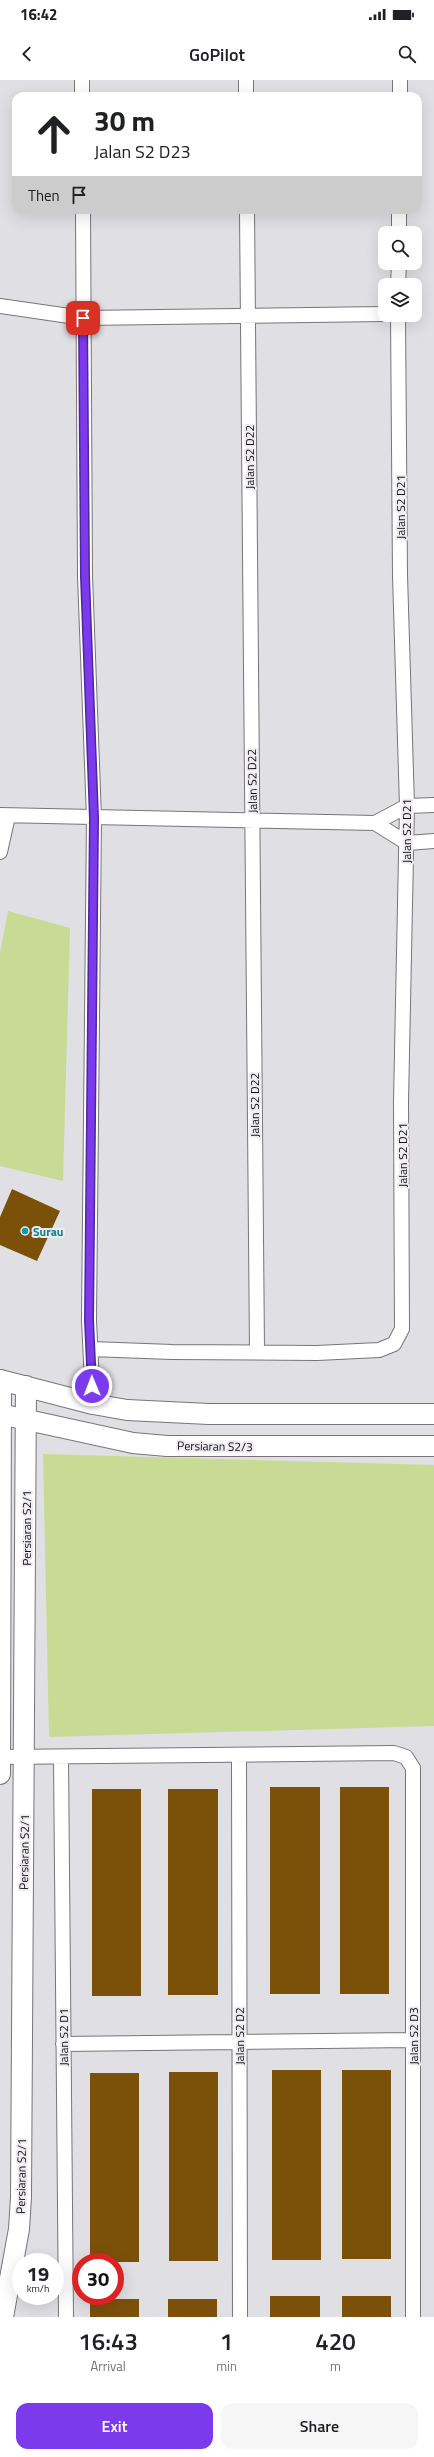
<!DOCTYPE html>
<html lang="en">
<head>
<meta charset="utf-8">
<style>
	:root { --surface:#fff; --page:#f6f6f6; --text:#202124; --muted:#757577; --accent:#7c3aed }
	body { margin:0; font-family:"Titillium Web",sans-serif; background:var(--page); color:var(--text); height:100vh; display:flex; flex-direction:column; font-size:15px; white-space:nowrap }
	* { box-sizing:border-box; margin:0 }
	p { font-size:13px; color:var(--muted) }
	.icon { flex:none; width:22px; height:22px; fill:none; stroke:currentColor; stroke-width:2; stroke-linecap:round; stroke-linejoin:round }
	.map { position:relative; height:2237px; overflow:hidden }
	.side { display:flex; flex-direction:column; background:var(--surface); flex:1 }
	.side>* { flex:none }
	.top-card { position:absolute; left:12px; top:12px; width:410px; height:122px; border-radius:12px; box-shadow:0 4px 16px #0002; background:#fff; color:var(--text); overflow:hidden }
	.fabs { position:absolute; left:378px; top:146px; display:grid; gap:8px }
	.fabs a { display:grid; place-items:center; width:44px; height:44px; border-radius:8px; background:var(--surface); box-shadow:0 4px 16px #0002; font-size:20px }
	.speed { position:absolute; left:12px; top:2173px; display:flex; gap:8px; font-size:20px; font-weight:700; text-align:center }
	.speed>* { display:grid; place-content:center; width:52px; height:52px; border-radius:50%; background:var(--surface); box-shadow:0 4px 16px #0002; line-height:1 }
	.speed small { font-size:10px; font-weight:400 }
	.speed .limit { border:6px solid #d22; background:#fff; color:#111 }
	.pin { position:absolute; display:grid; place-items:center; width:34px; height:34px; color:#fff; margin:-17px; border-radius:8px; box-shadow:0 2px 6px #0006 }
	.me { position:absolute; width:44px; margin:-22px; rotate:359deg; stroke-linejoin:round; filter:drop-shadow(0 0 3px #0008) }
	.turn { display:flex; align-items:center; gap:14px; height:84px; padding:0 16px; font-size:18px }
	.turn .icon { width:52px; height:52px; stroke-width:2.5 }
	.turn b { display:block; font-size:28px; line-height:34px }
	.then { display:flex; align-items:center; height:38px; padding:0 16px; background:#0003; gap:8px; font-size:15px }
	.eta { display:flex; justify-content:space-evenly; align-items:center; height:68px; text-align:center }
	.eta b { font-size:24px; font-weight:600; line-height:28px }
	.primary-button { display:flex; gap:8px; margin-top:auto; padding:8px 16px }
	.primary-button a { flex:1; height:46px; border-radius:12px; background:var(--accent); color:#fff; font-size:16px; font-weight:600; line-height:46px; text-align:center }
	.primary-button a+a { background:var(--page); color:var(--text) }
	.status { display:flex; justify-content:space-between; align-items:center; height:28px; padding:0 20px; background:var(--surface); direction:ltr }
	.status svg { height:11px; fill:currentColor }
	header { display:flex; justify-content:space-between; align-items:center; height:52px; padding:0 16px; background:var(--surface); font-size:18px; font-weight:600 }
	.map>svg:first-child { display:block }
	.green { fill:#c9da95 }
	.building { fill:#7b510a }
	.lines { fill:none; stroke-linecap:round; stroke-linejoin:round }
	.street-casing { stroke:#77757a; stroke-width:16 }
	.secondary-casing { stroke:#77757a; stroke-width:22 }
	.street { stroke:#fff; stroke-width:14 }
	.secondary { stroke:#fff; stroke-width:20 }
	.route-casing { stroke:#51269a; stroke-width:10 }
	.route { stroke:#7c3aed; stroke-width:7 }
	.culture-dot { fill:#0f9aa8; stroke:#eeecf1; stroke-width:1.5 }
	.labels { text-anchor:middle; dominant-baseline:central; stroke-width:4; stroke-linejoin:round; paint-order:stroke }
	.street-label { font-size:12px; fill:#111012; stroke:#eeecf1 }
	.culture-label { font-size:12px; font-weight:bold; fill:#0d838f; stroke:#eeecf1; text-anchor:start }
</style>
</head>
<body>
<div class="status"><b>16:42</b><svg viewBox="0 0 49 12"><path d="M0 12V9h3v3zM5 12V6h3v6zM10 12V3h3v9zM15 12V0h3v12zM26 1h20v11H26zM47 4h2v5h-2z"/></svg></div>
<header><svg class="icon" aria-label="back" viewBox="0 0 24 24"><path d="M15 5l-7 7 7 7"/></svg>GoPilot<svg class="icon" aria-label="search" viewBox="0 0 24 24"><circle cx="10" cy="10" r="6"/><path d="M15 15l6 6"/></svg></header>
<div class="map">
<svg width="434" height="2237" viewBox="0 0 434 2237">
	<rect width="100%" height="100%" fill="#e0dfe4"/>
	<path class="green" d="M8 831 70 848 63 1101 0 1086V873Z
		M43 1374 434 1385V1646L49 1657Z"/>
	<path class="building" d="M12 1109 60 1131 37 1181 0 1165V1137Z
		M270 1707H320V1914H270Z
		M340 1707H389V1914H340Z
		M92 1709H141V1916H92Z
		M168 1709H218V1915H168Z
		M272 1990H321V2180H272Z
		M342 1990H391V2179H342Z
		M169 1992H218V2181H169Z
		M90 1993H139V2182H90Z
		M270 2216H320V2237H270Z
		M342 2216H391V2237H342Z
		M90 2219H139V2237H90Z
		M168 2219H217V2237H168Z"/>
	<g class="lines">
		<g class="street-casing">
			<path id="street" d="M82 0V16
				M246 0V16
				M400 16V0
				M83 130 85 496 94 738 89 1240 93 1324
				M247 130 257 1271
				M399 153V130
				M398 205 399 183
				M0 226 83 238 385 234
				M0 735 375 743 407 726 434 725
				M375 743 407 763 434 761
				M0 772 8 736
				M91 1269 172 1272 317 1273 379 1270 394 1264 402 1249 401 1022 407 726 400 495 398 235
				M239 1675 240 2237
				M0 1677 394 1673 406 1677 413 1688V2237
				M61 1678 66 2237
				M63 1964 412 1960"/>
		</g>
		<g class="secondary-casing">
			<path id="secondary" d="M0 1300 93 1324 127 1330 209 1334H434
				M0 1334 133 1363 167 1366H434
				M0 1694 1 1300
				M3 2237 19 2149 21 2117 26 1306"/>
		</g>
		<use href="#street" class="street"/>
		<use href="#secondary" class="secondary"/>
	</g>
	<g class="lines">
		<g class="route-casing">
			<path id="route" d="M83 238 85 496 94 738 89 1240 92 1306"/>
		</g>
		<use href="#route" class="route"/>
	</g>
	<circle class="culture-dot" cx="25" cy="1151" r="4"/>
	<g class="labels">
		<g class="street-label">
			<text transform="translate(249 377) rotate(-90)">Jalan S2 D22</text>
			<text transform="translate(400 427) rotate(-90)">Jalan S2 D21</text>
			<text transform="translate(252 701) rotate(-91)">Jalan S2 D22</text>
			<text transform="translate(406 751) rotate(-90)">Jalan S2 D21</text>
			<text transform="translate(254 1025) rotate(-90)">Jalan S2 D22</text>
			<text transform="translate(402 1075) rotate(-90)">Jalan S2 D21</text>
			<text transform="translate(215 1366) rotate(1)">Persiaran S2/3</text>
			<text transform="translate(26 1448) rotate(-90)">Persiaran S2/1</text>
			<text transform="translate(24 1772) rotate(-89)">Persiaran S2/1</text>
			<text transform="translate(239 1956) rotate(-90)">Jalan S2 D2</text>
			<text transform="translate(413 1956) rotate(-90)">Jalan S2 D3</text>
			<text transform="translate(63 1957) rotate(-90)">Jalan S2 D1</text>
			<text transform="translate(21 2096) rotate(-89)">Persiaran S2/1</text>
		</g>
		<g class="culture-label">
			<text x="33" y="1151">Surau</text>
		</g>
	</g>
</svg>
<div class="fabs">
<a><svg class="icon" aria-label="search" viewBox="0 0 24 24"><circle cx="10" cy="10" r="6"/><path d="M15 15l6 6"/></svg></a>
<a><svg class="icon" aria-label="layers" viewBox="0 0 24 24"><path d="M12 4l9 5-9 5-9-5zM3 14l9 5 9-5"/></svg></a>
</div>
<div class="speed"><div>19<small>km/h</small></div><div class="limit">30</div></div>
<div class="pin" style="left:83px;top:238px;background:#d93025"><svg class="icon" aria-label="arrive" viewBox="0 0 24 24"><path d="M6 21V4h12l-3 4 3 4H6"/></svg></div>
<svg class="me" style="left:92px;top:1306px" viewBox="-20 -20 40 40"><circle r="17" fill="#7c3aed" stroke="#fff" stroke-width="3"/><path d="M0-11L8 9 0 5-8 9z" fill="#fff"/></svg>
<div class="top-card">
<div class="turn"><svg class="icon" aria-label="ahead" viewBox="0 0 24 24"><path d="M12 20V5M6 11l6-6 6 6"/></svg><div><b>30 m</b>Jalan S2 D23</div></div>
<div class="then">Then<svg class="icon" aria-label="arrive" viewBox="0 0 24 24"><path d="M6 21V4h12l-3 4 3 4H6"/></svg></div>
</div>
</div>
<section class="side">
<div class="eta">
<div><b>16:43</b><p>Arrival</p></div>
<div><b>1</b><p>min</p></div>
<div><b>420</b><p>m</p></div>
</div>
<div class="primary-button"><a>Exit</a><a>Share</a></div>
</section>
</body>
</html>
